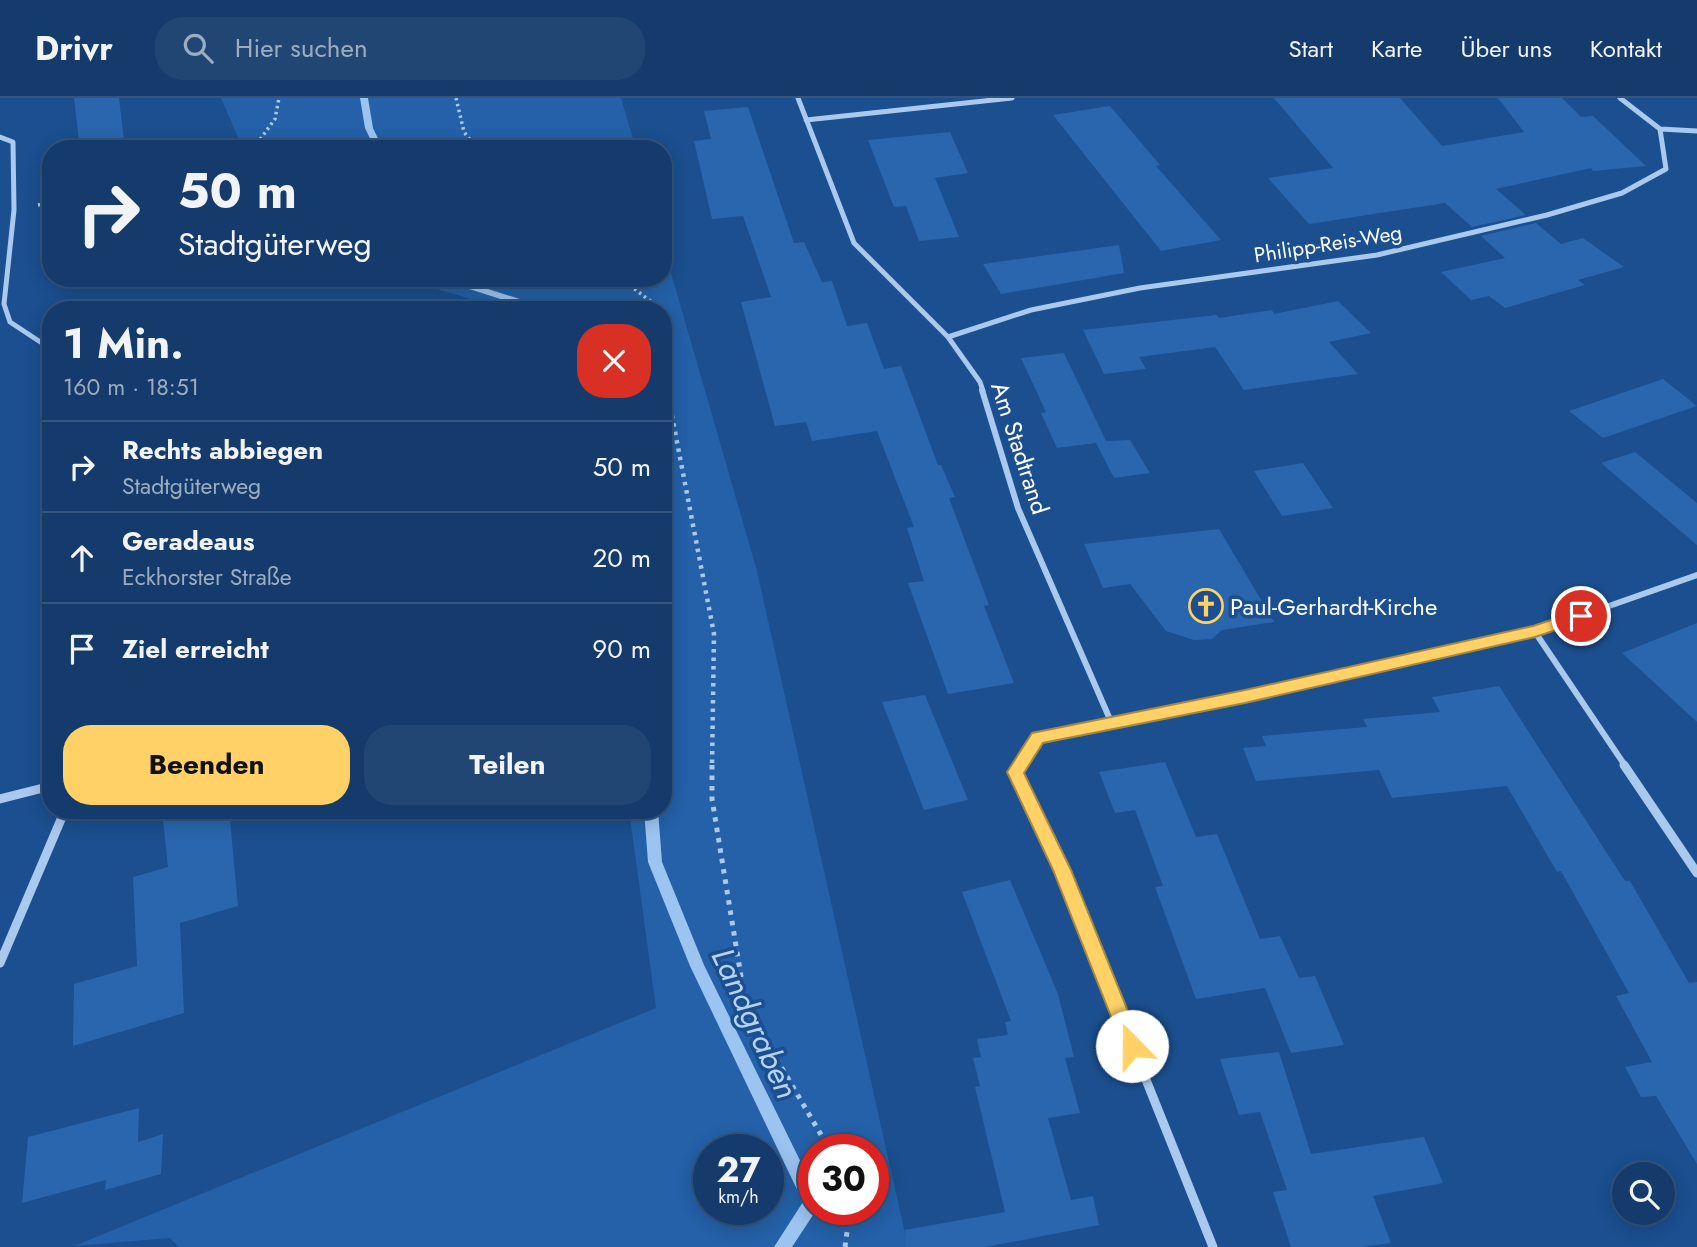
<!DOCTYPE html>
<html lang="de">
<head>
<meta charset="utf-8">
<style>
	:root { --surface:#143b6b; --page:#214673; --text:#f1f3f6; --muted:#9dadc1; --line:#33557e; --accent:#ffd166 }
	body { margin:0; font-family:Jost,sans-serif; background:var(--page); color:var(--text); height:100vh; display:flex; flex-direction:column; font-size:26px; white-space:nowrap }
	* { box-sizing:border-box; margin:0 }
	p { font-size:23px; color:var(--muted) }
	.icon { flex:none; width:38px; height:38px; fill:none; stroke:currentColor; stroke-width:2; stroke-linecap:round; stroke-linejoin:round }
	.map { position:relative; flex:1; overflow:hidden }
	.sheet { position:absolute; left:42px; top:203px; width:630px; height:518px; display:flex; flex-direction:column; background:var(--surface); border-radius:28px; box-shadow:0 4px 18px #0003,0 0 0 2px var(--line) }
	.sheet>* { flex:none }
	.top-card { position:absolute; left:42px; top:42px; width:630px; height:147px; border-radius:28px; box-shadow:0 4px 18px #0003,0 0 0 2px var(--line); background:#143b6b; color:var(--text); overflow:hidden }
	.buttons { position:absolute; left:1612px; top:1064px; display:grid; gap:14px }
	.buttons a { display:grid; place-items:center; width:63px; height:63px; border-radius:50%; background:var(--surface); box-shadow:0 4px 18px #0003,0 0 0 2px var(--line); font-size:35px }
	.speed { position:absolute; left:693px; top:1036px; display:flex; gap:14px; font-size:35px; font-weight:700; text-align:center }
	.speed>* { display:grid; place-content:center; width:91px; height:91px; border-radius:50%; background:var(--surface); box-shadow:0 4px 18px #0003,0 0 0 2px var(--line); line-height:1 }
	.speed small { font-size:18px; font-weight:400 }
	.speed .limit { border:10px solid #d22; background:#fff; color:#111 }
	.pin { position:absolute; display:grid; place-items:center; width:60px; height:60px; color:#fff; margin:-30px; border:4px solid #fff; border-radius:50%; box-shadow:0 2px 7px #0007 }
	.me { position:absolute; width:77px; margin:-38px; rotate:338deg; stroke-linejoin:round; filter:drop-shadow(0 0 5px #0008) }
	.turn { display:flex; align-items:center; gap:24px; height:147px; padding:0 21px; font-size:32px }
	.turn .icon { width:91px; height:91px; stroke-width:2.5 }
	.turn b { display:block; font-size:49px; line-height:60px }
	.round { display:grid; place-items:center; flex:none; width:74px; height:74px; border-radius:28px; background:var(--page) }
	.summary { display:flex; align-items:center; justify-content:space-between; height:119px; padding:0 21px }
	h1 { font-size:42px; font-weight:700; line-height:52px }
	.action { display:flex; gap:14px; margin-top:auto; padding:14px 21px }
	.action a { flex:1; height:80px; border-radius:28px; background:var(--accent); color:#111; font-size:28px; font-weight:700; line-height:80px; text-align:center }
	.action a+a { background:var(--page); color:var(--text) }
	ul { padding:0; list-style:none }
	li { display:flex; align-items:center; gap:21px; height:91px; padding:0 21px; border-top:2px solid var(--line) }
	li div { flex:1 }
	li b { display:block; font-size:26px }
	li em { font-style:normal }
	header { display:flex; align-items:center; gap:42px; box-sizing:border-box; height:98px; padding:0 35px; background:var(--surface); border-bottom:2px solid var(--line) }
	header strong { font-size:33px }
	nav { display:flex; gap:38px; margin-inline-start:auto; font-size:24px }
	.search { width:490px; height:63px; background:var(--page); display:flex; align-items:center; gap:18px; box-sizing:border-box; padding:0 24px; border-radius:28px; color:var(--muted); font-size:26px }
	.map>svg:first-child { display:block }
	.green { fill:#2461a8; fill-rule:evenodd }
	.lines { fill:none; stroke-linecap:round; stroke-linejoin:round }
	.stream { fill:#9cc4f0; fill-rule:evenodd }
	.building { fill:#2a66ad }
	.path-far2 { stroke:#a9c9ee; stroke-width:3.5; stroke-dasharray:2.5 3.5; stroke-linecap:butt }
	.path-far1 { stroke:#a9c9ee; stroke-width:4.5; stroke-dasharray:3.5 5; stroke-linecap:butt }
	.path { stroke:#a9c9ee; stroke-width:5; stroke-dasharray:4.5 6; stroke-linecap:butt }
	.street-far2 { stroke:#a9c9ee; stroke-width:5 }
	.street-far1 { stroke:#a9c9ee; stroke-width:6 }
	.street { stroke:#a9c9ee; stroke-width:9 }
	.route { fill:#ffd166; stroke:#a68842; stroke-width:2 }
	.labels { text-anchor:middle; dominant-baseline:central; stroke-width:7; stroke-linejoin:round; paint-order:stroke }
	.far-street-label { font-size:21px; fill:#fff; stroke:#1b4f8f }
	.street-label { font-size:24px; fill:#fff; stroke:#1b4f8f }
	.poi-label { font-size:24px; fill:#fff; stroke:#1b4f8f; text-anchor:start }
	.near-water-label { font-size:32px; font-style:italic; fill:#b5d3f5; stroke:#1b4f8f }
</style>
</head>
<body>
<header>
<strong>Drivr</strong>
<div class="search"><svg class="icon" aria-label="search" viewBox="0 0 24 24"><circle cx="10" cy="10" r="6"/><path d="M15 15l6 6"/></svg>Hier suchen</div>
<nav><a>Start</a><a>Karte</a><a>Über uns</a><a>Kontakt</a></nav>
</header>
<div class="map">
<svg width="1697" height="1149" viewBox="0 0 1697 1149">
	<rect width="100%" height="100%" fill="#1b4f8f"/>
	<path class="green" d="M221 0H621L636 51H243Z
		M663 147 757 473 908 1149H179L170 1140 74 1148 656 910 629 712H663V212H508L434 190 305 180H663ZM709 1052H768V1111H709ZM814 1052H873V1111H814Z"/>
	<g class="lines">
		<path class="stream" d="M360 0H368L373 30 383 51H375L365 30Z
			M460 180H469L472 186 529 204 539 212H528L523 208 466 190Z
			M644 712H658L662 764 704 867 814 1091V1111H817L792 1149H774L803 1104 690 868 648 764Z"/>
	</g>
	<path class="building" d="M74 0H119L125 51H80Z
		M1274 0H1400L1442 48 1524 34 1498 0H1562L1581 19 1593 18 1646 68 1593 73 1591 70 1496 91 1526 117 1472 129 1445 105 1309 126 1268 80 1333 70Z
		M1110 8 1160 67 1156 68 1221 142 1161 153 1053 17Z
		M748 9 794 145 804 144 822 184 832 183 847 228 867 225 884 271 901 268 938 367H941L955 399 949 400 989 507 984 508 1014 585 948 596 908 485 924 483 907 430 914 429 877 333 812 343 806 324 775 328 741 204 771 199 743 118 712 121 694 43 711 41 704 13Z
		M950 34 968 75 935 80 959 139 919 143 906 108 894 109 868 42Z
		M1536 125 1561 146 1583 140 1624 169 1578 182 1585 187 1505 210 1489 198 1471 202 1441 174 1505 160 1481 138Z
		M1119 147 1124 175 1001 196 983 166Z
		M1338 203 1371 235 1329 244 1358 276 1244 292 1215 249 1139 259 1146 271 1104 276 1083 232 1217 217 1219 220 1272 212 1274 216Z
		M1064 255 1106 343 1130 342 1150 375 1114 380 1096 345 1057 350 1041 315 1046 314 1021 260Z
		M1663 281 1697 308 1603 340 1569 313Z
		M1635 354 1697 405V447L1601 365Z
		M1303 365 1333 410 1282 418 1254 373Z
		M1219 431 1274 524 1222 532 1212 541 1194 542 1166 533 1130 486 1103 490 1084 446Z
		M1697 525V624L1622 555Z
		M1499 588 1625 783H1630L1689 885 1697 884V1066L1656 998 1641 999 1625 969 1652 964 1616 898 1629 895 1561 773 1557 774 1507 688 1392 700 1379 672 1256 683 1243 650 1266 648 1262 638 1367 629 1363 621 1440 614 1432 599Z
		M925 597 968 702 924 712 882 604Z
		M1165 664 1196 739 1217 736 1260 841 1280 838 1299 880 1315 878 1344 947 1291 955 1265 890 1196 901 1155 789 1163 788 1135 712 1115 715 1099 674Z
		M162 712H229L238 808 180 825 184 915 73 948 74 886 137 868 133 779 168 769Z
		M1010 782 1058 896 1074 959 1065 960 1080 1015 1048 1020 1071 1102 1093 1098 1099 1127 986 1149H906L905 1132 1005 1114 975 989 980 988 973 960 981 959 977 941 1008 937 1005 924 1011 923 962 794Z
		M1279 954 1311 1056 1424 1039 1443 1085 1373 1098 1391 1145 1362 1149H1291L1273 1094 1287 1092 1260 1014 1239 1017 1220 961Z
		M139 1010 138 1044 163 1036 161 1076 105 1092 106 1082 22 1105 28 1039Z"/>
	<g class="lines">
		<path class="path-far2" d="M456 0 464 34 477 51
			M253 51 275 21 279 0
			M38 107 51 105
			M620 180 657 208V212
			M663 261 667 293"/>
		<path class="path-far1" d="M667 292 714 536 712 669"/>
		<path class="path" d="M712 667V701L746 909 830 1052
			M845 1149 850 1111"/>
		<path class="street-far2" d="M798 0 854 145 948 239 980 284 983 293
			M1620 0 1660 31
			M806 22 1012 0
			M1660 31 1697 33
			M0 39 13 44 14 112 4 206 10 224 51 251
			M948 239 1031 212 1140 190 1377 157 1547 117 1622 95 1666 71 1660 31"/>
		<path class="street-far1" d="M982 292 1018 410 1112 626
			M1535 534 1626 669
			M1019 669 1038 639 1245 599 1535 534 1697 477"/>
		<path class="street" d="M1020 667 1016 674 1062 772 1213 1149
			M1624 667 1697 775
			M0 701 51 688
			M0 865 65 712"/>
	</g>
	<path class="route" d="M1581 512 1586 514V522L1535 539 1245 605 1043 645 1024 675 1071 772 1142 948 1139 954 1132 957 1125 954 1053 772 1007 674 1032 635 1245 592 1533 528Z"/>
	<defs>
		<g id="church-ring" transform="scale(1.75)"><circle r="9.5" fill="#1b4f8f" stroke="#ffd166" stroke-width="1.5"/><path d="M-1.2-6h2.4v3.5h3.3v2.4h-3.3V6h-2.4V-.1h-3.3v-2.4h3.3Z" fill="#ffd166"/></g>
	</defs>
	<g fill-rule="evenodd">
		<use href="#church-ring" x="1206" y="508"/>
	</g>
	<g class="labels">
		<g class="far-street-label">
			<text transform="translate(1328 146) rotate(-9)">Philipp-Reis-Weg</text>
		</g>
		<g class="street-label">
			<text transform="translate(1020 350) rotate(72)">Am Stadtrand</text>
		</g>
		<g class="poi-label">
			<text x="1230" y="508">Paul-Gerhardt-Kirche</text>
		</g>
		<g class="near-water-label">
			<text transform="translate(755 925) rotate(65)">Landgraben</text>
		</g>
	</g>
</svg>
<div class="buttons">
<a><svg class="icon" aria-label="search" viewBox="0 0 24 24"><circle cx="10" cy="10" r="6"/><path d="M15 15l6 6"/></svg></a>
</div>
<div class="speed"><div>27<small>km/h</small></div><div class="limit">30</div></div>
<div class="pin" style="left:1581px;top:518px;background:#d93025"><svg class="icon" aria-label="arrive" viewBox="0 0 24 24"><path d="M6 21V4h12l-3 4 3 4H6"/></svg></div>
<svg class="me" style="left:1132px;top:948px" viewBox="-20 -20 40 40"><circle r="19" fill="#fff"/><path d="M0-13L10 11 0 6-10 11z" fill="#ffd166"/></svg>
<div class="top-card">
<div class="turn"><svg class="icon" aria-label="right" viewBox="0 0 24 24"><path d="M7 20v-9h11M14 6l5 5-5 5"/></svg><div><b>50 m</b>Stadtgüterweg</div></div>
</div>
<section class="sheet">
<div class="summary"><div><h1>1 Min.</h1><p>160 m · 18:51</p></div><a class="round" style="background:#d93025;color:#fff"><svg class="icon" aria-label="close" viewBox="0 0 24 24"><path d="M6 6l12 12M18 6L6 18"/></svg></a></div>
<ul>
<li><svg class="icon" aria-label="right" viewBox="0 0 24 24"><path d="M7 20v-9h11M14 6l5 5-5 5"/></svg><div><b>Rechts abbiegen</b><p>Stadtgüterweg</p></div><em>50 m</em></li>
<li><svg class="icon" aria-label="ahead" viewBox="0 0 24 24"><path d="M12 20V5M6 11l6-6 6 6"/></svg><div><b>Geradeaus</b><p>Eckhorster Straße</p></div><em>20 m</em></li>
<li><svg class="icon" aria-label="arrive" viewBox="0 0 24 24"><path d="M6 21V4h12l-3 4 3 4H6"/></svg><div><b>Ziel erreicht</b></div><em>90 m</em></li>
</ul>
<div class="action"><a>Beenden</a><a>Teilen</a></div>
</section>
</div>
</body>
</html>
